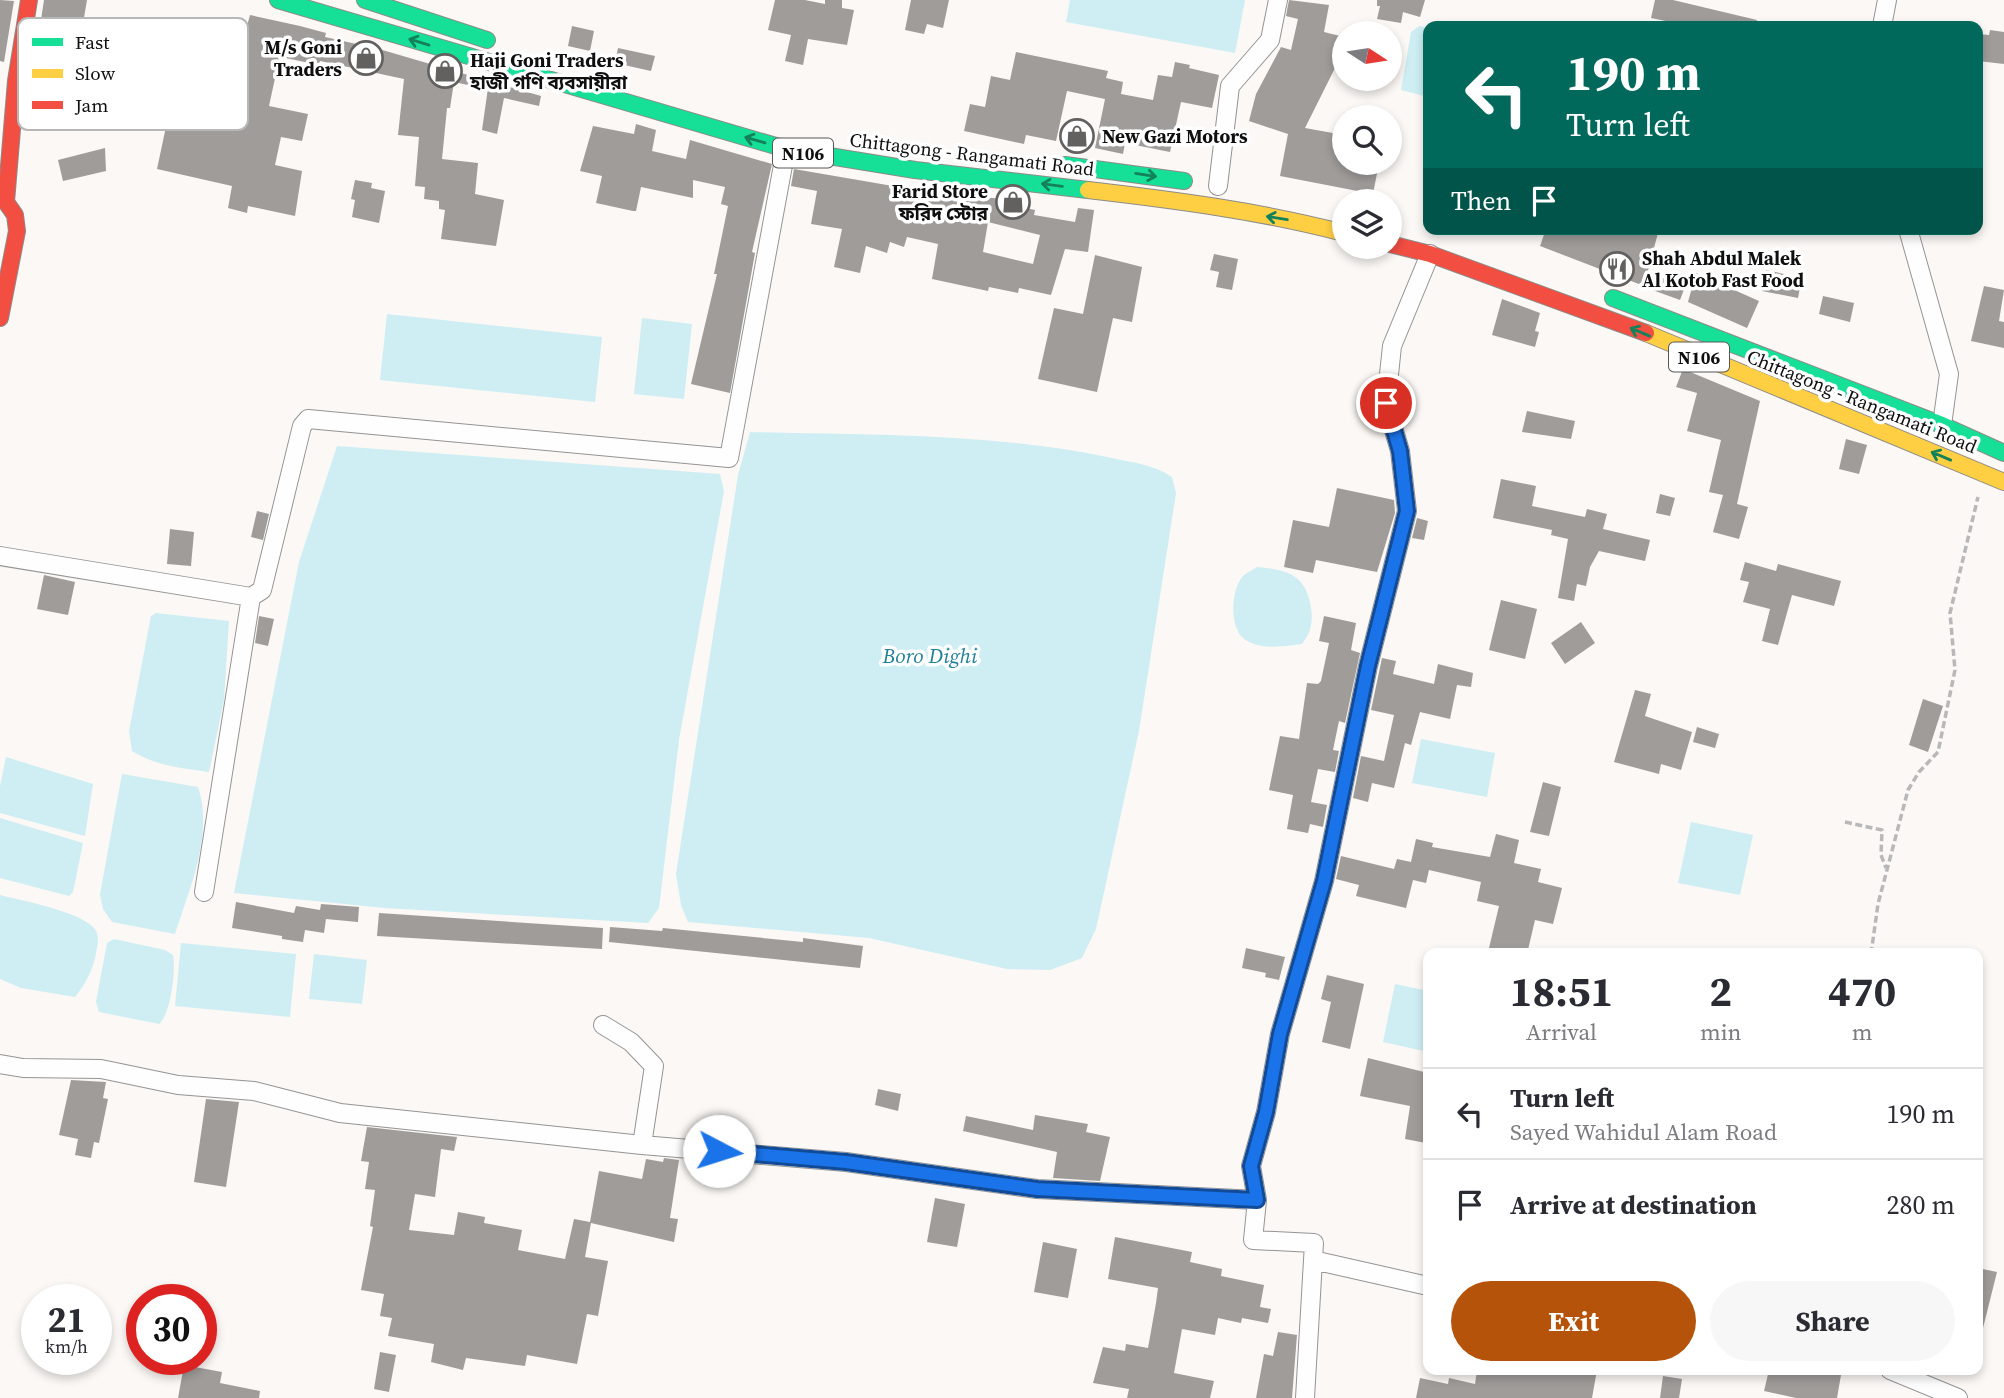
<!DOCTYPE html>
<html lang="en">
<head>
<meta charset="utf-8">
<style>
	:root { --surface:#fff; --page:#f7f7f7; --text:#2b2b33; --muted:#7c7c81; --line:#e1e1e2; --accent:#b45309 }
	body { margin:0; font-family:"Source Serif 4","Noto Sans Bengali",serif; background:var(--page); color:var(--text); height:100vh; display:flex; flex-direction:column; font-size:26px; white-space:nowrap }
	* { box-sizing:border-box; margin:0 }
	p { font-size:23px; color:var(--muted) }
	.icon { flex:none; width:38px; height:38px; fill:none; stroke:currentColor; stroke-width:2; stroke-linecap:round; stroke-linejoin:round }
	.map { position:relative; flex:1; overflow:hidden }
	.details { position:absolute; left:1423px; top:948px; width:560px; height:427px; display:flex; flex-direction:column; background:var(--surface); border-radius:14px; box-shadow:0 4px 10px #0003 }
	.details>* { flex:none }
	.top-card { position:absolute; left:1423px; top:21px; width:560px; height:214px; border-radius:14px; box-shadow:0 4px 10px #0003; background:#00695c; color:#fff; overflow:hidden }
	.needle { width:46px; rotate:102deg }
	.fabs { position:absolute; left:1332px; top:21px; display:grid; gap:14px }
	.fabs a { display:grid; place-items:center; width:70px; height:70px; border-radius:50%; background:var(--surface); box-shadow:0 4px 10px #0003; font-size:35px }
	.speed { position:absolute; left:21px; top:1284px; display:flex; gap:14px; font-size:35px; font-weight:700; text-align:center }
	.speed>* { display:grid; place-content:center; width:91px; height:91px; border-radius:50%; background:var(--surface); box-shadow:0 4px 10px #0003; line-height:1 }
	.speed small { font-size:18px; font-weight:400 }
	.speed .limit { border:10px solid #d22; background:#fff; color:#111 }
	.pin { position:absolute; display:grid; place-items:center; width:60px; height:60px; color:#fff; margin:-30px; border:4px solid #fff; border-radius:50%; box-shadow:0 2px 7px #0007 }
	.me { position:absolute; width:77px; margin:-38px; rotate:95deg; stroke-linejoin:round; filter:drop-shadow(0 0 5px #0008) }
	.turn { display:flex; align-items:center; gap:24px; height:147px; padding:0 28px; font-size:32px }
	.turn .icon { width:91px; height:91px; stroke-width:2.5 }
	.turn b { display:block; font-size:49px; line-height:60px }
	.then { display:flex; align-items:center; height:66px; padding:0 28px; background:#0003; gap:14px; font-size:26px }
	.eta { display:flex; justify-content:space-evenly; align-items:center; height:119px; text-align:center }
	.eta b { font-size:42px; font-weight:700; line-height:49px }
	.action { display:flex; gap:14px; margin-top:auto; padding:14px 28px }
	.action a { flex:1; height:80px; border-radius:42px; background:var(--accent); color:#fff; font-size:28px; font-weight:700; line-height:80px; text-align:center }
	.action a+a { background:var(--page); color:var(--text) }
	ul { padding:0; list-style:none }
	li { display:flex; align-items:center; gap:21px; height:91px; padding:0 28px; border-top:2px solid var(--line) }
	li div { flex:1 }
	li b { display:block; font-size:26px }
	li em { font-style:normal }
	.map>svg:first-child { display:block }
	.water { fill:#ceeef3 }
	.building { fill:#9f9c9a; fill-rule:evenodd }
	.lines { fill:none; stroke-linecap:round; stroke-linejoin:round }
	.street-casing { stroke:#959493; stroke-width:20 }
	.fast-casing { stroke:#8c8b89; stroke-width:18 }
	.slow-casing { stroke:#8c8b89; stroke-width:18 }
	.jam-casing { stroke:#8c8b89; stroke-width:18 }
	.path { stroke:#b9b8b8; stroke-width:3.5; stroke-dasharray:7 3.5; stroke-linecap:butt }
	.street { stroke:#fefefe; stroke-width:18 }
	.fast { stroke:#16e098; stroke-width:16 }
	.slow { stroke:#ffcf43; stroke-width:16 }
	.jam { stroke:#f24e42; stroke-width:16 }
	.oneway { stroke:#13825a }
	.route-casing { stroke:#114b97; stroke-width:18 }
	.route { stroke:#1a73e8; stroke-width:12 }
	.labels { text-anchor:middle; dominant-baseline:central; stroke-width:7; stroke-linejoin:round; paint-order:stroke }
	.shield { fill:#fff; stroke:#575757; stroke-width:2 }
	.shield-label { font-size:18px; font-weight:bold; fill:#0f0f0f }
	.poi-label { font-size:19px; font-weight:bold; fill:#0f0f0f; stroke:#fff; text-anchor:start }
	.street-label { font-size:19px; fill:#0f0f0f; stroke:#fff }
	.water-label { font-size:21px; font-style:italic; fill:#218099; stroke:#fff }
	.key { fill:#fff; stroke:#b7b7b7; stroke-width:2 }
	.key-label { font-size:19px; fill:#0f0f0f }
</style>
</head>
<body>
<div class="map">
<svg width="2004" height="1398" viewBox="0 0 2004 1398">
	<rect width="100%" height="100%" fill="#fbf8f5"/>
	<path class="water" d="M1070 0H1245L1235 53 1066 22Z
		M1419 26 1428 28V97L1401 90 1411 32Z
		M387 314 602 337 595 402 380 380Z
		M642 318 692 324 684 399 634 394Z
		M750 432C869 435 990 433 1107 457 1129 462 1153 464 1172 477L1176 493 1139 731 1096 929 1082 958 1050 970 1007 969 869 938 688 922 681 905 676 874 738 475Z
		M337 446 720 474 724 491 679 740 659 908 648 923 385 908 234 893 299 562Z
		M1257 567C1287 570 1306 574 1311 608 1313 623 1311 632 1302 644 1285 646 1258 651 1243 638 1229 625 1231 590 1243 576 1246 573 1253 570 1257 567Z
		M156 613 229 621 224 700 209 772C181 768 156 766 132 751L129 731 151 616Z
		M1421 739 1495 753 1487 797 1412 783Z
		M6 757 93 784 85 836 0 813V786Z
		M122 774 198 787C214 833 189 890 175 934L112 922 103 909 100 894Z
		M0 818 83 843 73 892 69 896 0 878Z
		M1691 822 1753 835 1740 895 1678 883Z
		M0 895C23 901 77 911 93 927 100 933 98 944 96 953 93 970 86 983 75 997L21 988 0 979Z
		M114 939 165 950 173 955C176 971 171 1014 159 1024L99 1012 96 1002 107 943Z
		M181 943 296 954 290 1017 175 1006Z
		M314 954 367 960 362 1004 309 999Z
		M1395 984 1428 991V1052L1383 1042Z"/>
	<path class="building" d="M0 0 14 1 4 62 0 61Z
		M44 0H87L80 41 66 39 73 68 51 73 33 72Z
		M775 0H805L825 4V0H842V8L854 10 847 45 808 39 803 65 785 61 791 35 768 30Z
		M911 0H949L943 28 927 24 924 34 905 30Z
		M1289 0 1329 5 1324 32 1344 37 1340 67 1336 66 1305 128 1344 135V163H1379L1373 194 1280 176 1288 134 1249 121 1256 94 1281 47 1291 50 1298 19 1286 16Z
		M1377 0H1425L1420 17 1403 12 1401 23 1377 19 1380 6H1377Z
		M1655 0H1673L1757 20 1756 26H1690L1651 18Z
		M250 15 300 26 326 33 325 37 379 49 478 78 477 87 454 82 450 108H447L442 159 478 163 475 194 504 200 496 246 441 239 445 210 439 209V201L424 199 425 187 415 186 419 137 398 135 404 79 320 61 319 65 281 57 279 60 269 106 308 114 302 141 281 137 275 165 302 171 295 216 248 206 247 213 228 208 232 186 157 169 167 122 134 115 144 72 181 80 184 67 221 75 222 67 235 69Z
		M572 26 594 31 590 51 568 46Z
		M1990 30 2004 32V64L1978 61V34L1989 35Z
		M618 48 655 56 651 71 615 63Z
		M1016 52 1108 71 1106 78 1123 82 1121 94 1153 100 1158 75 1172 77 1175 62 1190 65 1189 68 1219 75 1212 108 1181 102 1170 152 1125 143 1123 154 1095 148 1105 99 1067 91 1056 141 1026 135 1024 144 964 131 970 104 985 107 991 76 1010 80Z
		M489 81 541 96 539 106 504 98 497 134 482 130Z
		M636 124 656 130 652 151 686 159 690 140 772 164 752 252 755 253 730 393 691 384 717 274H714L728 206 721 204 725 187 693 180V198L641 187 636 211H633L596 203 602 176 580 171 593 126 634 134Z
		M105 148 106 171 63 181 58 160Z
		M794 169 922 191 1022 201 1021 207 1035 210 1034 215 1075 222 1078 208 1094 210 1088 252 1065 249 1051 295 1019 288 1018 293 989 287 988 291 932 279 938 244 907 237 904 247 890 242 887 253 866 246 860 273 834 267 842 229 811 224 817 191 791 186ZM988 222 1040 235 1033 264 983 252Z
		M355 180 372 183 371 188 385 191 379 223 352 217 355 200 351 199Z
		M1546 229H1659L1644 286 1540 246Z
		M1214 254 1238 259 1232 290 1216 287 1219 272 1210 270Z
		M1095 255 1142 267 1132 322 1113 318 1097 392 1038 379 1054 308 1083 314Z
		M1766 270 1802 278 1798 298 1762 291Z
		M1696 273 1759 301 1747 328 1688 302Z
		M1652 274 1685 287 1680 300 1647 288Z
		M1984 286 2004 290 1999 321 2004 322V348L1971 341Z
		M1823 296 1854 303 1850 322 1819 314Z
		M1502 299 1540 313 1535 331 1539 332 1535 347 1492 335Z
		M1683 369 1760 401 1737 504 1748 507 1739 539 1713 532 1723 495 1709 492 1721 440 1687 431 1697 393 1676 387Z
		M1527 411 1575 421 1571 439 1522 432Z
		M1846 439 1867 445 1859 474 1839 469Z
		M1501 479 1536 486 1532 506 1585 517 1587 509 1607 514 1603 529 1650 540 1645 561 1599 551 1590 567 1586 586 1577 584 1574 601 1558 598 1568 539 1551 535 1552 530 1493 518Z
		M1337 488 1394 500 1395 513 1377 572 1316 560 1313 573 1284 567 1293 520 1329 527Z
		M1660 494 1675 498 1670 516 1656 513Z
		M257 511 269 514 263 540 251 537Z
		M1417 518 1428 521 1424 540 1412 538Z
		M170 529 194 532 191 566 167 564Z
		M1745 562 1776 571 1778 564 1841 581 1834 606 1792 595 1778 645 1762 641 1770 609 1743 602 1749 582 1740 580Z
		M44 575 75 582 68 615 37 609Z
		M1501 600 1537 609 1525 659 1489 650Z
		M259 616 274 619 268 646 255 643Z
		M1324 616 1356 623 1351 650 1360 653 1345 723 1339 721 1333 750 1339 751 1335 772 1318 769 1311 802 1327 805 1323 827 1310 824 1308 833 1287 829 1293 795 1269 790 1280 736 1299 739 1307 683 1318 684 1321 681 1329 643 1319 641Z
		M1581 622 1595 643 1565 664 1551 643Z
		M1382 658 1396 661 1393 674 1434 684 1438 664 1473 673 1471 687 1457 685 1450 719 1420 712 1411 745 1405 743 1394 788 1372 783 1368 802 1353 798 1361 756 1384 761 1394 715 1371 710Z
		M1635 690 1651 694 1645 716 1692 732 1681 770 1661 764 1659 774 1614 762Z
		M1923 699 1943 706 1928 752 1909 745Z
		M1697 727 1719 734 1715 748 1693 742Z
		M1543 782 1561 787 1549 836 1530 832Z
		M1496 834 1519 840 1514 863 1541 869 1538 882 1562 888 1553 924 1535 920 1527 954 1489 948 1499 906 1477 901 1481 882 1429 870 1426 883 1413 880 1406 908 1356 896 1359 885 1336 879 1341 856 1394 869 1397 859 1411 862 1416 839 1433 843 1432 847 1490 857Z
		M236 902 294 913 296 906 320 910 321 904 359 907 358 922 326 919 324 933 305 930 303 942 282 939V936L232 928Z
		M379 913 603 928 602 949 377 936Z
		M610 927 662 931 663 928 803 942V938L863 946 860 968 609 942Z
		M1246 948 1285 957 1279 980 1265 977 1266 973 1242 968Z
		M1327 975 1364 984 1350 1049 1322 1042 1331 1002 1321 999Z
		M1368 1058 1428 1073 1426 1143 1405 1139 1410 1106 1360 1096Z
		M71 1080 106 1082 103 1098 108 1099 99 1143 94 1142 91 1158 75 1155 78 1139 59 1135Z
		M878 1089 901 1094 898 1111 875 1105Z
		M206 1099 239 1102 226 1187 194 1182Z
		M1035 1115 1088 1124 1086 1132 1110 1137 1100 1181 1053 1178 1057 1152 963 1131 966 1116 1033 1130Z
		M367 1127 457 1137 454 1151 441 1149 435 1197 415 1194 409 1230 454 1235 458 1212 485 1217 484 1223 522 1230 518 1250 565 1259 574 1219 590 1222 599 1171 642 1179 646 1159 663 1162 664 1158 679 1160 670 1218 678 1219 674 1242 591 1223 585 1257 608 1261 598 1316 587 1314 577 1364 527 1355 525 1366 466 1358 463 1370 431 1362 434 1344 388 1336 392 1318 380 1316 384 1294 361 1290 373 1227 370 1226 375 1190 365 1189 369 1162 361 1161Z
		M935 1198 965 1204 957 1247 927 1242Z
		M1115 1237 1192 1252 1190 1262 1222 1269 1221 1276 1264 1285 1260 1307 1271 1309 1268 1323 1242 1318 1241 1323 1218 1318 1215 1335 1182 1329 1174 1373 1214 1381 1210 1398H1127L1129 1389 1093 1383 1103 1347 1125 1351 1126 1344 1148 1348 1156 1303 1158 1288 1108 1279Z
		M1043 1242 1077 1249 1068 1298 1034 1292Z
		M1978 1268 1997 1272 1983 1328 1978 1327Z
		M1278 1332 1297 1335 1292 1398H1256L1264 1354 1273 1356Z
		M380 1352 396 1355 389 1392 374 1389Z
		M184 1365 222 1372 220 1383 260 1391 259 1398H178Z
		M1477 1370H1597L1592 1398H1416L1420 1378 1448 1384 1449 1378 1475 1384Z
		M1769 1370H1817L1841 1375 1837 1398H1796L1764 1391Z
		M1663 1376 1682 1379 1679 1398H1660Z"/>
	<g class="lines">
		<g class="street-casing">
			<path id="street" d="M1882 26 1887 0
				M1218 186 1230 86 1270 40 1278 0
				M1908 229 1949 374 1942 425
				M0 556 251 597 262 590 302 426 308 419 729 458 786 149
				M204 892 251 597
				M603 1025 631 1042 654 1066 642 1145
				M0 1064 23 1068 101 1069 178 1085 254 1091 340 1113 642 1145 846 1162 1037 1189 1257 1200 1253 1240 1314 1243 1305 1398
				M1257 1200 1251 1166 1266 1112 1280 1034 1324 881 1368 666 1407 511 1400 451 1386 403 1392 346 1430 254
				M1313 1260 1428 1286
				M1890 1370 1958 1398"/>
		</g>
		<g class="fast-casing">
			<path id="fast" d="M278 0 786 149 915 170 1088 190
				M365 0 487 40
				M1065 165 1184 181
				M1613 298 1942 425 2004 453"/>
		</g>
		<g class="slow-casing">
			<path id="slow" d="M1088 190C1174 200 1260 211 1344 233
				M1646 333 2004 482"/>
		</g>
		<g class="jam-casing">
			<path id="jam" d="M1390 244 1430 254 1646 333
				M0 318 17 231 15 215 6 202 16 81 29 0"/>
		</g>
		<path class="path" d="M1845 822 1882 830 1881 855 1886 868
			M1871 954 1878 904 1908 790 1919 772 1938 752 1955 670 1950 613 1978 497"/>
		<use href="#street" class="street"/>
		<use href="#fast" class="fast"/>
		<use href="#slow" class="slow"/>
		<use href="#jam" class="jam"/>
	</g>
	<defs><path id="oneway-shaft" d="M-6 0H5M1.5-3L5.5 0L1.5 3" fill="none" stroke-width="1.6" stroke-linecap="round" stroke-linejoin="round" transform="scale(1.75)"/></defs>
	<g class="oneway">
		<use href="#oneway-shaft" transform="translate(419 42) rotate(-163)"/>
		<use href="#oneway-shaft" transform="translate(755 140) rotate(-164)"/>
		<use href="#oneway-shaft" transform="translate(1146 175) rotate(9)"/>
		<use href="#oneway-shaft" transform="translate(1052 185) rotate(-173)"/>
		<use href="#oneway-shaft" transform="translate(1277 218) rotate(-171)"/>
		<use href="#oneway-shaft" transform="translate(1640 332) rotate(-157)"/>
		<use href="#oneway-shaft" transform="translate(1941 456) rotate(-157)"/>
	</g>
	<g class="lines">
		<g class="route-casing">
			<path id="route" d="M719 1151 846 1162 1037 1189 1257 1200 1251 1166 1266 1112 1280 1034 1324 881 1368 666 1407 511 1400 451 1386 403"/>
		</g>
		<use href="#route" class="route"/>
	</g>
	<defs>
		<g id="shop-ring" transform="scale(1.75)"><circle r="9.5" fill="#fff" stroke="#626160" stroke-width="1.5"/><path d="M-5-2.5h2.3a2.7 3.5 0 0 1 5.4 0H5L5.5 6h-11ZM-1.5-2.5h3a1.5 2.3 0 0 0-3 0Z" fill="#626160"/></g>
		<g id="restaurant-ring" transform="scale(1.75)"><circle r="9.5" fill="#fff" stroke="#626160" stroke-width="1.5"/><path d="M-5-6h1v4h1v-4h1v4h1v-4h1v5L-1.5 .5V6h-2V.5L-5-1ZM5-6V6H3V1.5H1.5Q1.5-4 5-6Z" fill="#626160"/></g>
	</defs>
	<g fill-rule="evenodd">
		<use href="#shop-ring" x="366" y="58"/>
		<use href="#shop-ring" x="445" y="71"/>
		<use href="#shop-ring" x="1077" y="136"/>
		<use href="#shop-ring" x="1013" y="202"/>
		<use href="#restaurant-ring" x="1617" y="269"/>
	</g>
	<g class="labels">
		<g class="shield">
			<rect x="773" y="138.5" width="60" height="29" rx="5"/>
			<rect x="1669" y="342.5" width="60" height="29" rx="5"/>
		</g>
		<g class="shield-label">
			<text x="803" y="153">N106</text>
			<text x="1699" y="357">N106</text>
		</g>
		<g class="poi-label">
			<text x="342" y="47" text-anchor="end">M/s Goni<tspan x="342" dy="22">Traders</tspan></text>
			<text x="470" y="60">Haji Goni Traders<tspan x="470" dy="22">হাজী গণি ব্যবসায়ীরা</tspan></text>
			<text x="1102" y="136">New Gazi Motors</text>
			<text x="988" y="191" text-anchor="end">Farid Store<tspan x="988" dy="22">ফরিদ স্টোর</tspan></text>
			<text x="1642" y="258">Shah Abdul Malek<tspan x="1642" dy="22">Al Kotob Fast Food</tspan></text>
		</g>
		<g class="street-label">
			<text transform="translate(972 154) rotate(7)">Chittagong - Rangamati Road</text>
			<text transform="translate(1862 401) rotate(22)">Chittagong - Rangamati Road</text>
		</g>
		<g class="water-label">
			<text x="930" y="655">Boro Dighi</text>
		</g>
	</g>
	<rect x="18" y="18" width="230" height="112" rx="10" class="key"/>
	<rect x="32" y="38" width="31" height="8" fill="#16e098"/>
	<rect x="32" y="69" width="31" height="9" fill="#ffcf43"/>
	<rect x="32" y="101" width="31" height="8" fill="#f24e42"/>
	<g class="key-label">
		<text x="75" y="49">Fast</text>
		<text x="75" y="80">Slow</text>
		<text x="75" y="112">Jam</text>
	</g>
</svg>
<div class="fabs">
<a><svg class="needle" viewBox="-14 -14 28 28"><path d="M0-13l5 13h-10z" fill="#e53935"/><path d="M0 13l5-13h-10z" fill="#7c7c81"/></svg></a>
<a><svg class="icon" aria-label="search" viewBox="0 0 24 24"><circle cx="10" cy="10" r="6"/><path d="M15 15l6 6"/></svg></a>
<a><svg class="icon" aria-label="layers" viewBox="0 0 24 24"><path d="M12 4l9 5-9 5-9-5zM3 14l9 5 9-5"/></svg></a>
</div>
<div class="speed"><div>21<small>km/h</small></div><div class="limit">30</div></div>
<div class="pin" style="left:1386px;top:403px;background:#d93025"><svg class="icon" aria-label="arrive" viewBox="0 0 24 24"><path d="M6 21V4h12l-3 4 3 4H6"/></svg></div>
<svg class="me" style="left:719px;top:1151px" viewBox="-20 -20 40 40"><circle r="19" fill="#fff"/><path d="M0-13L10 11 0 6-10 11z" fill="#1a73e8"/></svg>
<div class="top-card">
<div class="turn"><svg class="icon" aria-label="left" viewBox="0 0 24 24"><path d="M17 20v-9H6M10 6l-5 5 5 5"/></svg><div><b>190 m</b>Turn left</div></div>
<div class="then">Then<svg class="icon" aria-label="arrive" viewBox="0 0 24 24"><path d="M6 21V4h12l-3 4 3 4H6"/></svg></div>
</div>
<section class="details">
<div class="eta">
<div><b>18:51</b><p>Arrival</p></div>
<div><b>2</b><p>min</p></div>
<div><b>470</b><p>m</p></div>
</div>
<ul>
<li><svg class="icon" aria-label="left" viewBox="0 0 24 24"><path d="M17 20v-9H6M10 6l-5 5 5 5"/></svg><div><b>Turn left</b><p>Sayed Wahidul Alam Road</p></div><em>190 m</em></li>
<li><svg class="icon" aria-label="arrive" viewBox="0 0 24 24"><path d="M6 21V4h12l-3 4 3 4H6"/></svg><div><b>Arrive at destination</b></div><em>280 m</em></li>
</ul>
<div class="action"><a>Exit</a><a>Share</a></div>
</section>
</div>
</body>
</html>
